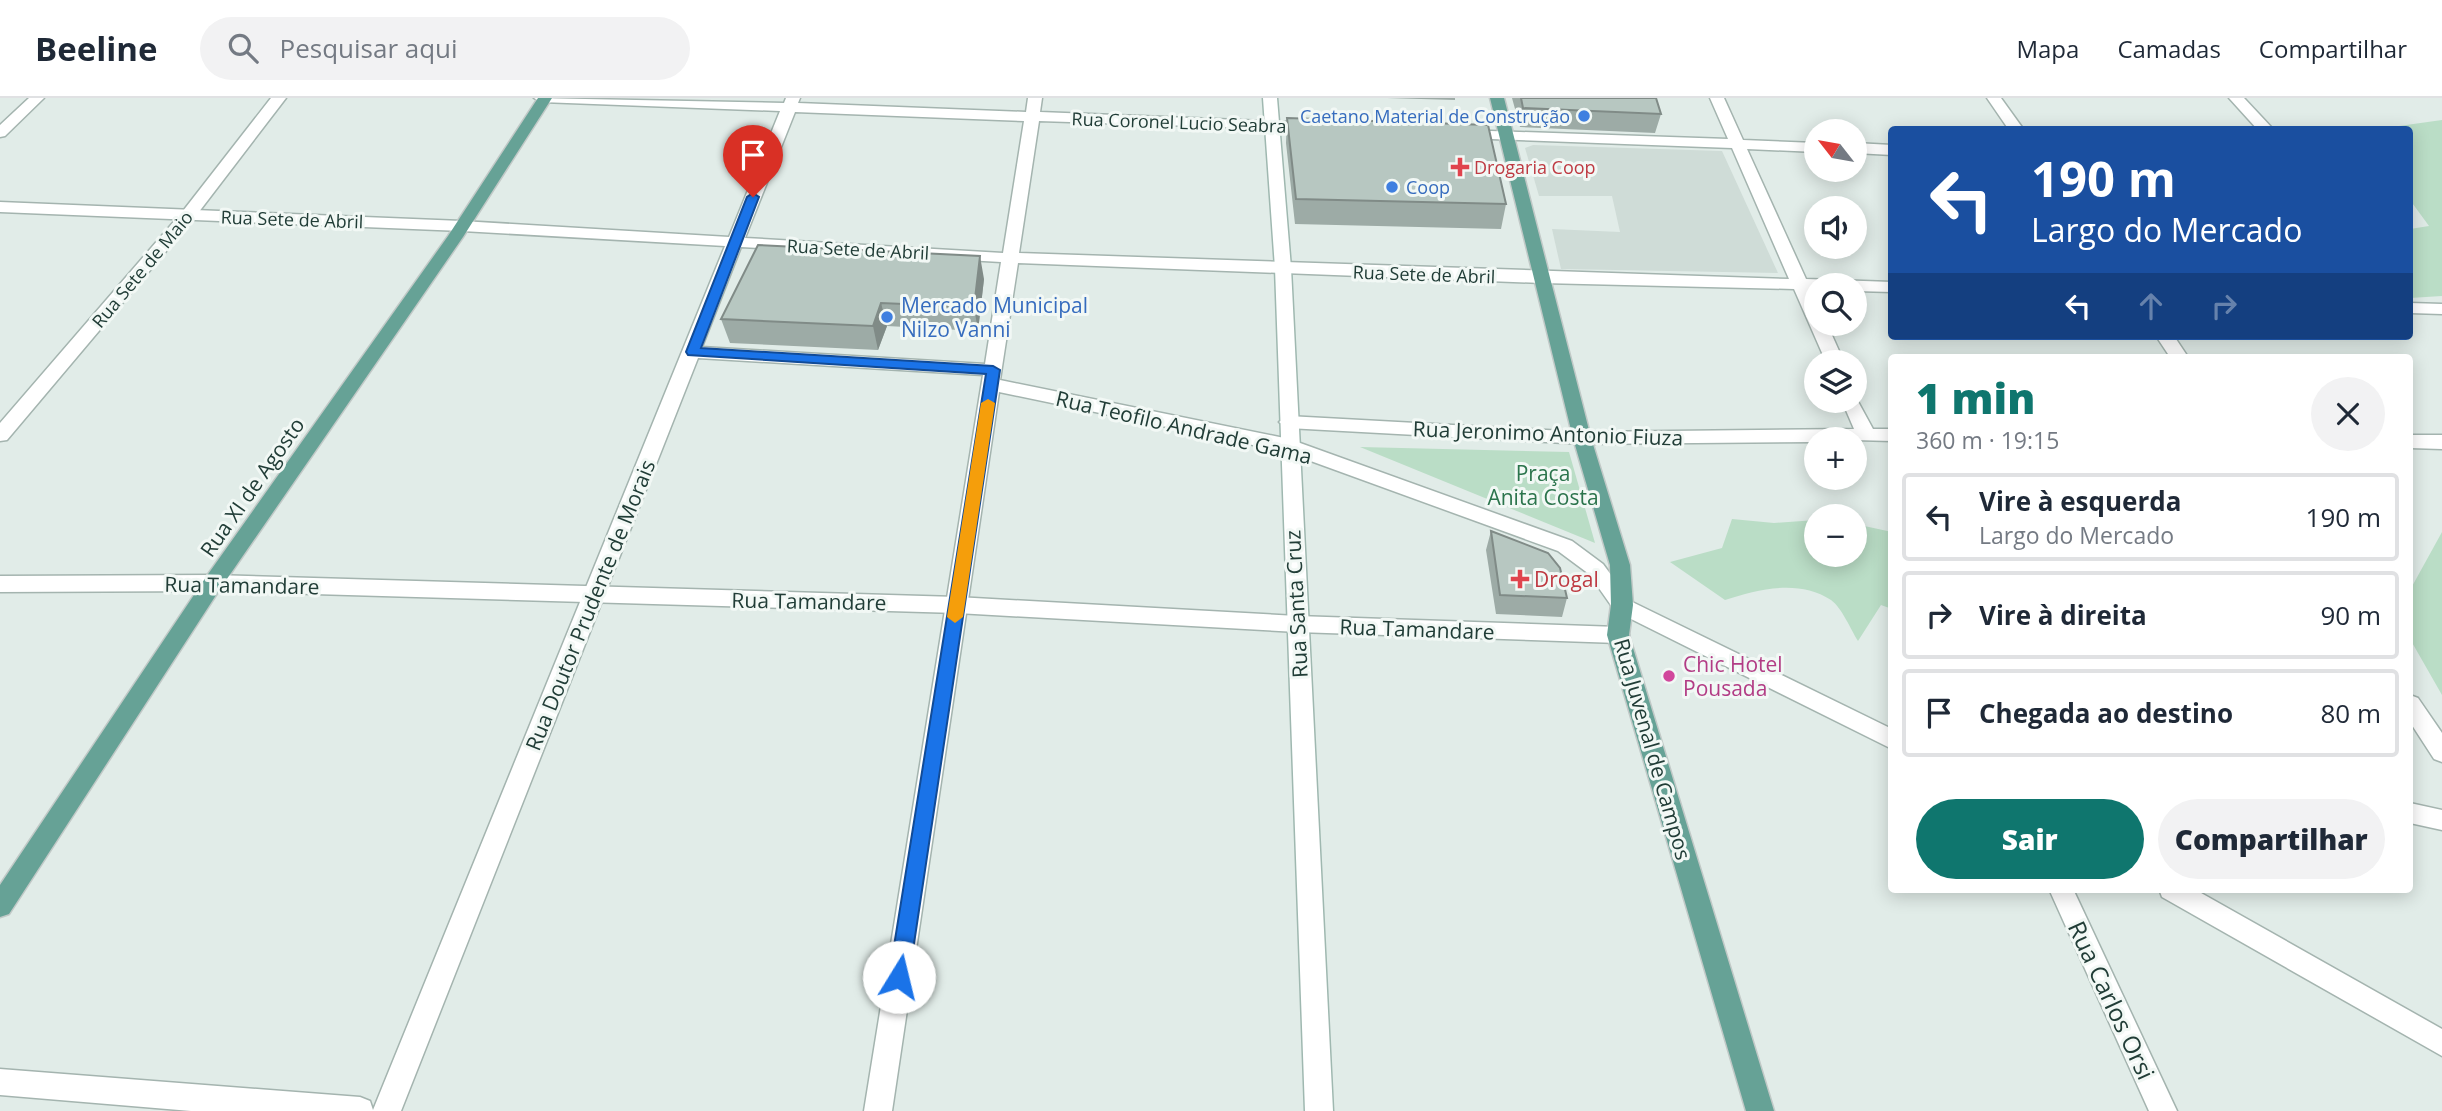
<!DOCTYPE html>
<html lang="pt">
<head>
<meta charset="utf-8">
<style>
	:root { --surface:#fff; --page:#f2f2f3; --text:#1f2937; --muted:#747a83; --line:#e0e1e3; --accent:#0f766e }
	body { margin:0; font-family:"Open Sans",sans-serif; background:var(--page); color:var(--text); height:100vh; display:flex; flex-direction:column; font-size:26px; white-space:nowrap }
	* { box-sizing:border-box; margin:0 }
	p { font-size:23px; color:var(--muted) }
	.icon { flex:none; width:38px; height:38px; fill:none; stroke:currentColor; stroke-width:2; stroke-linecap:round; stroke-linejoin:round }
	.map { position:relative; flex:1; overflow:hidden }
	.side { position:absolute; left:1888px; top:256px; width:525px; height:539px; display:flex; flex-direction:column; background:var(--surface); border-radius:7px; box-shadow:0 4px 18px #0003 }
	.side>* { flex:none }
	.top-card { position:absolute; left:1888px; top:28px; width:525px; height:214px; border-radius:7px; box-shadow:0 4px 18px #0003; background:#1a4fa0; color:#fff; overflow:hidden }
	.needle { width:46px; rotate:301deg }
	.buttons { position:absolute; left:1804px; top:21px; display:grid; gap:14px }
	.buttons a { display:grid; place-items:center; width:63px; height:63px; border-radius:50%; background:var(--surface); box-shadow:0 4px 18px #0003; font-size:35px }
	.pin { position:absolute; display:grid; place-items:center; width:60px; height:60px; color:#fff; margin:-72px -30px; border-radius:50% 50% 50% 0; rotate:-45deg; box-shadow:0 0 7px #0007 }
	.pin .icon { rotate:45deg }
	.me { position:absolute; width:77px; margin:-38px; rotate:9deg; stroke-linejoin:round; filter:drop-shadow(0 0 5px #0008) }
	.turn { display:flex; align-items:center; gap:24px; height:147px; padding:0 28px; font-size:32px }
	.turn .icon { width:91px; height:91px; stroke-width:2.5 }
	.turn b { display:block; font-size:49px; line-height:60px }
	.lanes { display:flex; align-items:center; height:66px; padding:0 28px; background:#0003; justify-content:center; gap:35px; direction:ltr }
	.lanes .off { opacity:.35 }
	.round { display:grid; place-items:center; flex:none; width:74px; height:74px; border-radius:37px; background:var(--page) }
	.head { display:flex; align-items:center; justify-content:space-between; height:119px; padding:0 28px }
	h1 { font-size:42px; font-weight:800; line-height:52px; color:var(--accent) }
	.action { display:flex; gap:14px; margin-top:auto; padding:14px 28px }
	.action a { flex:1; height:80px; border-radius:42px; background:var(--accent); color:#fff; font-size:28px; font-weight:800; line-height:80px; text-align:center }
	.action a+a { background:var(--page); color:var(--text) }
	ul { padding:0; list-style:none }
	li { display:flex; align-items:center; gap:21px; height:88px; margin:0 14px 10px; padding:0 14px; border:4px solid var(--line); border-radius:7px }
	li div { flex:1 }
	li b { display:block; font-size:26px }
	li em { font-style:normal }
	header { display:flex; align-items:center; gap:42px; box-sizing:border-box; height:98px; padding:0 35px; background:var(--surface); border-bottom:2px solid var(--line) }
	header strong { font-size:33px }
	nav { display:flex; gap:38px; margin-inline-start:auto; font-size:24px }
	.search { width:490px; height:63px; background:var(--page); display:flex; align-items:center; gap:18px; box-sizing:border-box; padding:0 24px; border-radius:38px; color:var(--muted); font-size:26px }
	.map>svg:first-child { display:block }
	.built { fill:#cfdcd7 }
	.green { fill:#baddc6 }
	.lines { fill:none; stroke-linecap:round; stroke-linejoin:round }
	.minor-casing { stroke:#a4b4af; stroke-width:3 }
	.tertiary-casing { stroke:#a4b4af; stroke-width:3 }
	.secondary-casing { stroke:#9fb8b0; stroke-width:3 }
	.primary-casing { stroke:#c1c9c7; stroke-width:3 }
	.minor { fill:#fff; fill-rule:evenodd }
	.tertiary { fill:#fff; fill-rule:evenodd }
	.secondary { fill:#fff; fill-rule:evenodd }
	.primary { fill:#66a296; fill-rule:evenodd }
	.wall { fill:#9daba6 }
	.shaded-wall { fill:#808b87 }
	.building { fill:#b7c7c1; stroke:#808b87; stroke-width:2 }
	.route { fill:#1a73e8; stroke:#114b97; stroke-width:2 }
	.slow { fill:#f59e0b }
	.shop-dot { fill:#3f7fe0; stroke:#f2f8f5; stroke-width:2.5 }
	.health-dot { fill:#e0444e; stroke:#f2f8f5; stroke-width:2.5 }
	.hotel-dot { fill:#d1479c; stroke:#f2f8f5; stroke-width:2.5 }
	.labels { text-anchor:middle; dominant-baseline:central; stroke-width:6; stroke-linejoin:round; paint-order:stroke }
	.far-shop-label { font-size:18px; fill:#366cbe; stroke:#f2f8f5; text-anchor:end }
	.far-street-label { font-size:18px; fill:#213d37; stroke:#f2f8f5 }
	.far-health-label { font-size:18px; fill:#be3a42; stroke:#f2f8f5; text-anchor:start }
	.shop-label { font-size:21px; fill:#366cbe; stroke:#f2f8f5; text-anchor:start }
	.street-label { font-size:21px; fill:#213d37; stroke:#f2f8f5 }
	.park-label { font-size:21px; fill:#2b744c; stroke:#f2f8f5 }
	.health-label { font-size:21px; fill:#be3a42; stroke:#f2f8f5; text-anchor:start }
	.hotel-label { font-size:21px; fill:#b23c85; stroke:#f2f8f5; text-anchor:start }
	.near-street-label { font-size:24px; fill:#213d37; stroke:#f2f8f5 }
</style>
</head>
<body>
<header>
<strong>Beeline</strong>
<div class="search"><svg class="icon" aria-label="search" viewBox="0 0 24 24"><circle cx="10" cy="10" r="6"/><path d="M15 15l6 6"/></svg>Pesquisar aqui</div>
<nav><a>Mapa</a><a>Camadas</a><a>Compartilhar</a></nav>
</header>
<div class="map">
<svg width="2442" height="1013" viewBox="0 0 2442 1013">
	<rect width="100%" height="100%" fill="#e1ece8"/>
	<path class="built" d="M1533 47 1722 53 1778 175 1561 171 1552 131 1620 134 1612 98H1539L1525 50Z"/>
	<path class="green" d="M2442 22V198L2410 200V131L2429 128 2410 102V32L2397 31 2399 28Z
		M1360 349 1569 354 1595 445Z
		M1732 421 1774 425 1816 422V457H1855V426L1892 434V511L1881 507 1858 543C1851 532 1842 510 1831 502 1799 481 1759 491 1725 502L1670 464 1722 450Z
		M2442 434V597L2410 541V492Z"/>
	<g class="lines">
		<g class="minor-casing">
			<path id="minor" d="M29 0H44L5 38 0 39V27Z
				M271 0H286L195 119 7 342 0 343V325L183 113Z
				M534 0 784 5 786 0H800L798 5 1026 14 1028 0H1042L1040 14 1315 25 1320 26V32L1039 23 1019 155 1789 181 1732 50 1463 40 1456 36 1463 32 1728 41 1710 0H1724L1743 42 1816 45V54L1747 51 1806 181 1892 184V194L1855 193V187H1816V192L1811 191 1816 204V226H1827L1844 264H1826L1794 191 1542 185 1018 165 1000 282 1289 341 1572 443 1603 466 1633 507 1629 513H1615L1589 476 1558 453 1286 354 999 294 892 1013H864L983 277 698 260 401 1013H191L0 997V971L360 999 370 1003 373 1012 725 148 462 133 454 128 462 123 729 139 780 13 541 4ZM795 14 1024 23 1003 155 745 140ZM741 149 1001 164 985 266 702 249Z
				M1987 0H2001L2024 32H2009Z
				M2229 0H2244L2274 32H2258Z
				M1855 45 1892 47V57L1855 55Z
				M2410 205 2442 206V216L2410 215Z
				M2156 238H2174L2188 259H2170Z
				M1855 298 1873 331H1892V343L1816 341V344L1582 346 1288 330 1279 324 1288 318 1582 334 1854 331 1842 303H1855Z
				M2410 337H2442V351L2410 350Z
				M2410 597 2418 600 2442 635V664L2434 661 2410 624Z
				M2410 705 2442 712V732L2410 725Z
				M2049 791H2073L2177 1013H2149Z"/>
		</g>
		<g class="tertiary-casing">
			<path id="tertiary" d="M0 104 462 123 470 128 462 133 0 114Z
				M213 477 957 499 1297 518 1618 529 1626 531 1629 537 1626 543 1618 545 1297 534 957 515 213 493 0 494V478Z
				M1622 499 1892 631V651L1615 513 1611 507 1615 501Z
				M2159 791H2194L2442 931V958L2162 799Z"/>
		</g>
		<g class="secondary-casing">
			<path id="secondary" d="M1263 0H1277L1291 170 1333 1013H1305L1275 170Z"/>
		</g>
		<g class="primary-casing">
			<path id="primary" d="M538 0H552L463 139 220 491 9 816 0 819V787L206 479 448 138Z
				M1490 0H1504L1591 340 1630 467 1633 507 1629 537 1774 1013H1746L1607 537 1611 507 1610 467 1573 340Z"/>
		</g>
		<use href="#minor" class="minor"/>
		<use href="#tertiary" class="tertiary"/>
		<use href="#secondary" class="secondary"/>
		<use href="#primary" class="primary"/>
	</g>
	<path class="wall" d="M1387 0H1455V2Z
		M1512 0H1656L1661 16 1655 35 1520 29Z
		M1287 20 1506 106 1501 131 1295 126 1286 45Z
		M984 181 978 233 887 228 878 252 730 245 721 221Z
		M1491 433 1567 500 1562 519 1496 516 1486 452Z"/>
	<path class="shaded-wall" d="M980 158 984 181 978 233 974 209Z
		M881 205 887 228 878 252 873 228Z"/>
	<path class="building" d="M1521 0H1656L1661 16 1523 10Z
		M1287 20 1488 27 1506 106 1296 101Z
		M758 147 980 158 974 209 881 205 873 228 721 221Z
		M1491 433 1548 455 1560 470 1567 500 1500 497Z"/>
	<path class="route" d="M753 95 759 99 701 250 993 268 1000 272 909 879 906 886 899 888 892 886 889 879 986 276 688 257 686 254 747 99Z"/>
	<path class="slow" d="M988 301 995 305 963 519 955 525 947 519 981 305Z"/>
	<g class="shop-dot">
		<circle cx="1584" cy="18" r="7"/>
		<circle cx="1392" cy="89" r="7"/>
		<circle cx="887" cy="219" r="7"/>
	</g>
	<g class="health-dot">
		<path d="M1456.5 58.5h7v7h7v7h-7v7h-7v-7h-7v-7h7z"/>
		<path d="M1516.5 470.5h7v7h7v7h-7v7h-7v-7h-7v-7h7z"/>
	</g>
	<circle class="hotel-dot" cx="1669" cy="578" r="7"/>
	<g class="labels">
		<g class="far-shop-label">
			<text x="1570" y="18">Caetano Material de Construção</text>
			<text x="1406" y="89" text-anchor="start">Coop</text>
		</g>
		<g class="far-street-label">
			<text transform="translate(1179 24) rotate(2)">Rua Coronel Lucio Seabra</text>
			<text transform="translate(292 121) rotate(2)">Rua Sete de Abril</text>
			<text transform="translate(858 151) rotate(3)">Rua Sete de Abril</text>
			<text transform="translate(142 171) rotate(-50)">Rua Sete de Maio</text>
			<text transform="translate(1424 176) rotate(2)">Rua Sete de Abril</text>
		</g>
		<g class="far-health-label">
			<text x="1474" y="69">Drogaria Coop</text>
		</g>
		<g class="shop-label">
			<text x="901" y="207">Mercado Municipal<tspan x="901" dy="24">Nilzo Vanni</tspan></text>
		</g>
		<g class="street-label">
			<text transform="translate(1184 329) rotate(13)">Rua Teofilo Andrade Gama</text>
			<text transform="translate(1548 335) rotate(2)">Rua Jeronimo Antonio Fiuza</text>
			<text transform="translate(252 389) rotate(-55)">Rua XI de Agosto</text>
			<text transform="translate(242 487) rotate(1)">Rua Tamandare</text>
			<text transform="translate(809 503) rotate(1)">Rua Tamandare</text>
			<text transform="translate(1296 506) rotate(-93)">Rua Santa Cruz</text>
			<text transform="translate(590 507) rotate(-68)">Rua Doutor Prudente de Morais</text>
			<text transform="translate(1417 531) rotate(2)">Rua Tamandare</text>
			<text transform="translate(1653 651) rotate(74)">Rua Juvenal de Campos</text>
		</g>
		<g class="park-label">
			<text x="1543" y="375">Praça<tspan x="1543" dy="24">Anita Costa</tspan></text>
		</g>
		<g class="health-label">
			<text x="1534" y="481">Drogal</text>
		</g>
		<g class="hotel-label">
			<text x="1683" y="566">Chic Hotel<tspan x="1683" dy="24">Pousada</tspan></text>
		</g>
		<g class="near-street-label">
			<text transform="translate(2112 902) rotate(65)">Rua Carlos Orsi</text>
		</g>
	</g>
</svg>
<div class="buttons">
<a><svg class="needle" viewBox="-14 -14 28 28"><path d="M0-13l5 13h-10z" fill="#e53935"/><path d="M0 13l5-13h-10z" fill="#747a83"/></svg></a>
<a><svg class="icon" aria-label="sound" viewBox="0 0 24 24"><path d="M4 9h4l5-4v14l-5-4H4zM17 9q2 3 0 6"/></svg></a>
<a><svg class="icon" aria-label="search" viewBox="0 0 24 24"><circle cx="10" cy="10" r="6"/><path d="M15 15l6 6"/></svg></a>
<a><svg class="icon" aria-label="layers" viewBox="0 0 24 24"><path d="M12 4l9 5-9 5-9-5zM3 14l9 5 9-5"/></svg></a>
<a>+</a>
<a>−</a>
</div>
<div class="pin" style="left:753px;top:99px;background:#d93025"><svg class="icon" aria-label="arrive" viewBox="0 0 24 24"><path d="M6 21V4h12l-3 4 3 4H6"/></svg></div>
<svg class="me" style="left:899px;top:879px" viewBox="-20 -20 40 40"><circle r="19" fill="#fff"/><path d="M0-13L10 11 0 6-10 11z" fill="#1a73e8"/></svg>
<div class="top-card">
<div class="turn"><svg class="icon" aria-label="left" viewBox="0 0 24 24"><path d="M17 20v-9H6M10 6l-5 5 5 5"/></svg><div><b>190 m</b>Largo do Mercado</div></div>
<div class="lanes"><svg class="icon" aria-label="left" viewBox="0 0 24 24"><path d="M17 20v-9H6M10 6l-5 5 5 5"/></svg><svg class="icon off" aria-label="ahead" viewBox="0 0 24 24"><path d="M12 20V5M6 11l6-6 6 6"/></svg><svg class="icon off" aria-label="right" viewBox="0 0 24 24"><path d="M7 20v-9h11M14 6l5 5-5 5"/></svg></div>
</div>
<section class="side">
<div class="head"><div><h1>1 min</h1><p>360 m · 19:15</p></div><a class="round"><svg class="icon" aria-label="close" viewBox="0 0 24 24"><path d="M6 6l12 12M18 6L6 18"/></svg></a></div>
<ul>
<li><svg class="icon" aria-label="left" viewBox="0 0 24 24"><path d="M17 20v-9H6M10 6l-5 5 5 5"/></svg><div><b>Vire à esquerda</b><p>Largo do Mercado</p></div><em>190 m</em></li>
<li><svg class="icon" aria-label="right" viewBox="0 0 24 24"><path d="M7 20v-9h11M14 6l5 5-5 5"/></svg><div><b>Vire à direita</b></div><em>90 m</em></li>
<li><svg class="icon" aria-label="arrive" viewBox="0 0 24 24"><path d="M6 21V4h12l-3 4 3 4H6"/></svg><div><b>Chegada ao destino</b></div><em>80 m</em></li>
</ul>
<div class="action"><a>Sair</a><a>Compartilhar</a></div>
</section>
</div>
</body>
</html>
